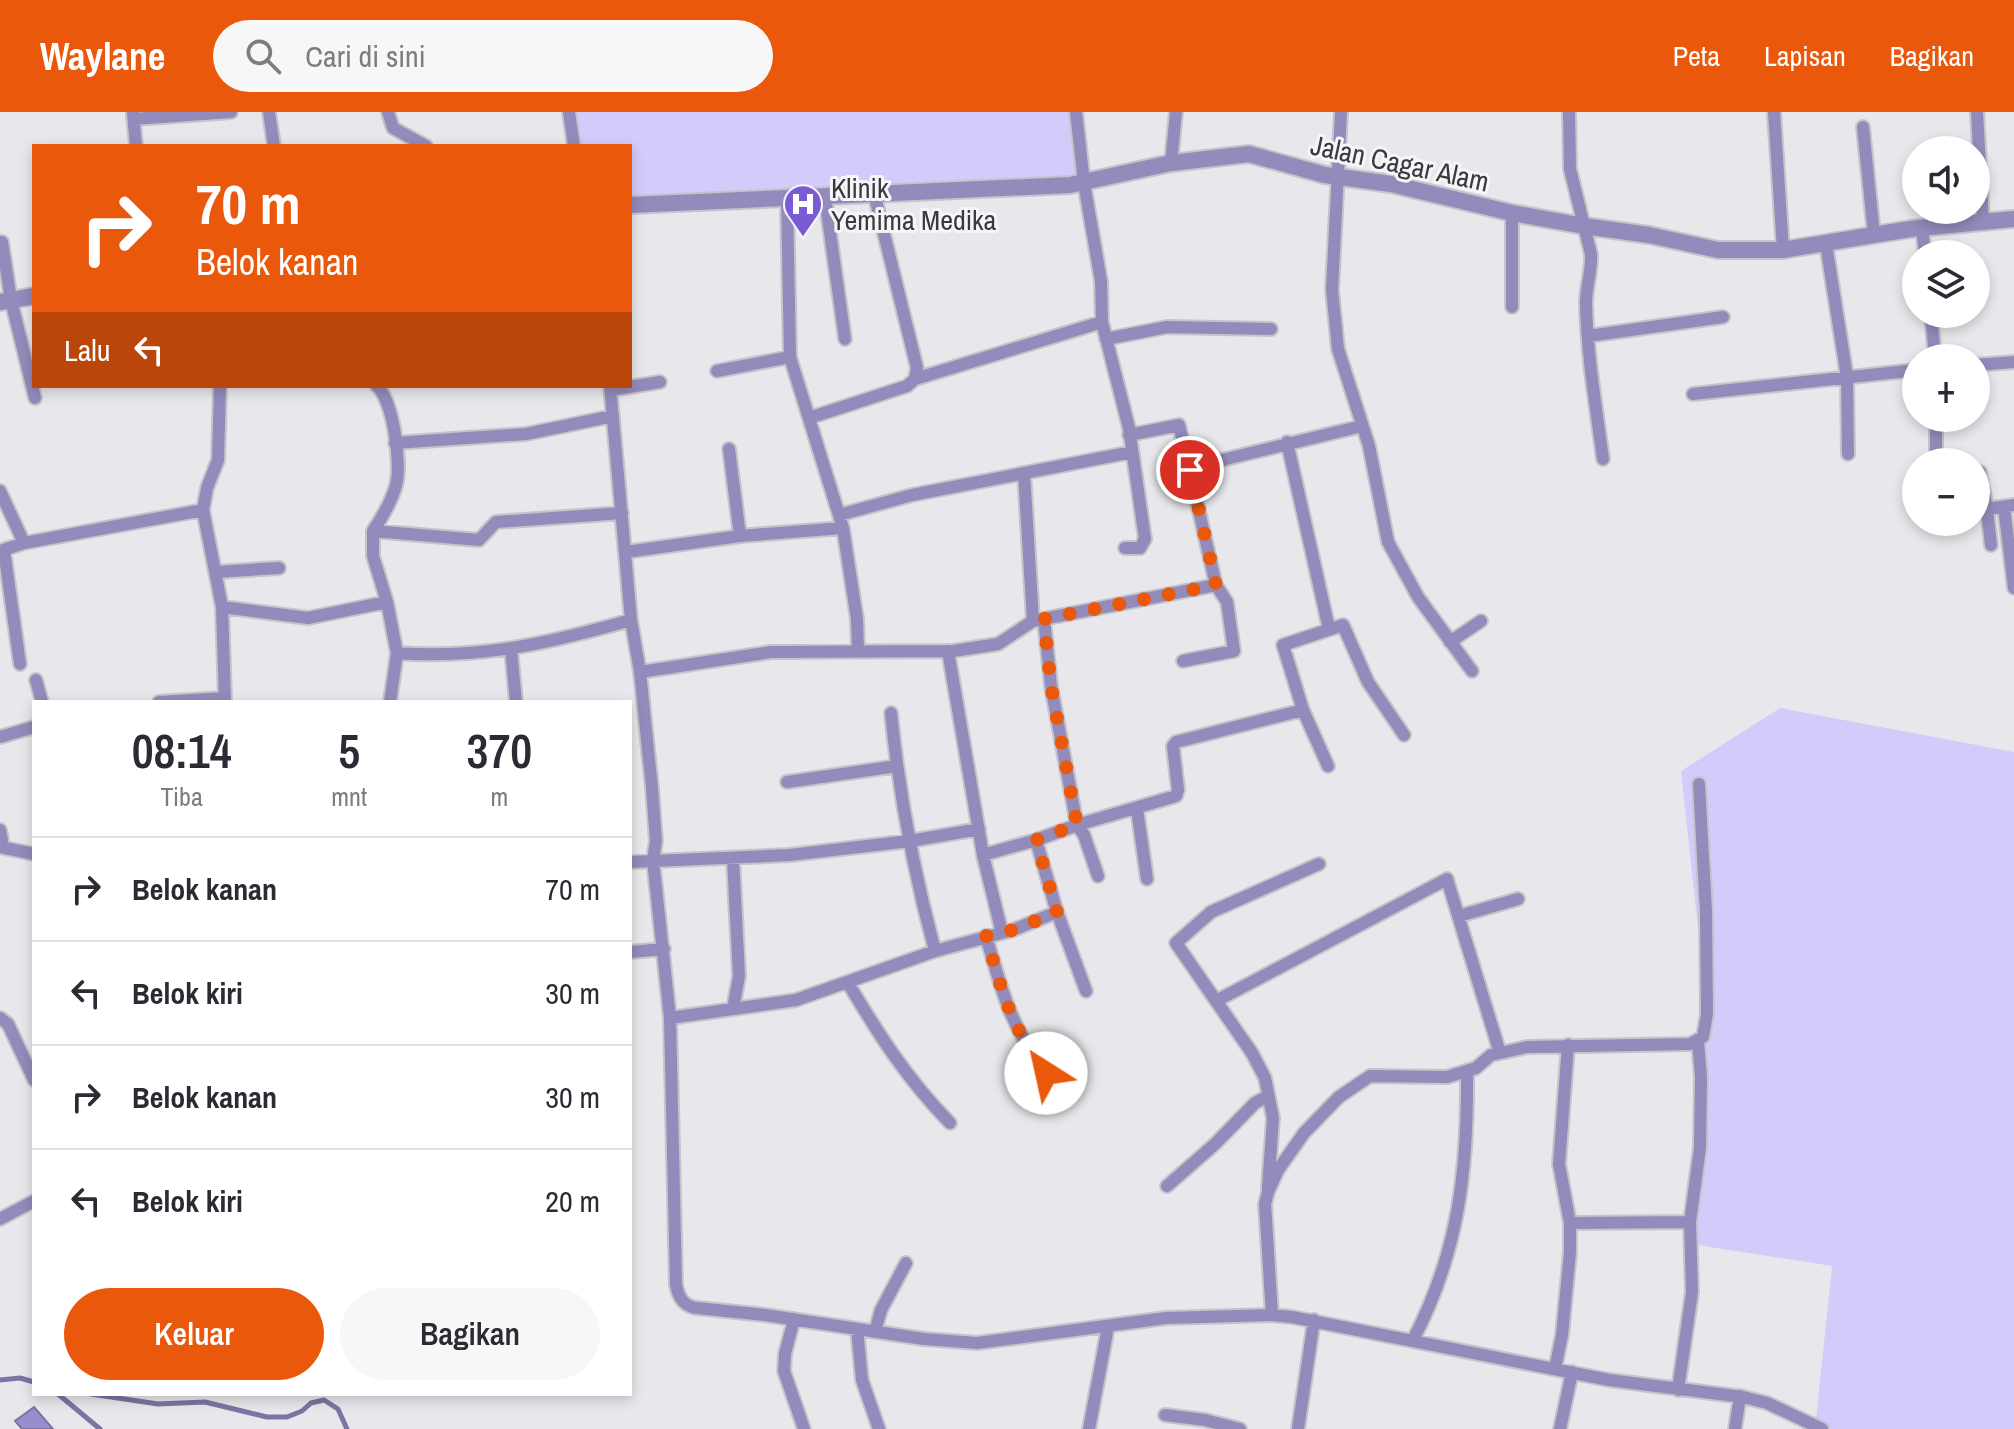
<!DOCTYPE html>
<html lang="id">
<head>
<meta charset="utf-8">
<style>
	:root { --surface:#fff; --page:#f7f7f7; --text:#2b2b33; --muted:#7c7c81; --line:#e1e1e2; --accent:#ea580c }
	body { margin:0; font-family:"Archivo Narrow",sans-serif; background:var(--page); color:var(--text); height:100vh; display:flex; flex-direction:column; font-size:30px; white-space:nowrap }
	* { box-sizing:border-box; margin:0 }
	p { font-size:26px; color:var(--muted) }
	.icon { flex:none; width:44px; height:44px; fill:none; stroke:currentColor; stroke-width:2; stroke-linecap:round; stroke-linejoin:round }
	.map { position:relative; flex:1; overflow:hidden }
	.sheet { position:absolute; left:32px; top:588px; width:600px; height:696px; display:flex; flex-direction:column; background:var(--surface); border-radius:0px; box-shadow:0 4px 12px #0003 }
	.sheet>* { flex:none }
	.guide { position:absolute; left:32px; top:32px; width:600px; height:244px; border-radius:0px; box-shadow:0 4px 12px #0003; background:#ea580c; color:#fff; overflow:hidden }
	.fabs { position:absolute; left:1902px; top:24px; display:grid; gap:16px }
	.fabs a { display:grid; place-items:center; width:88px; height:88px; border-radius:50%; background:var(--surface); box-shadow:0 4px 12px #0003; font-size:40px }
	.pin { position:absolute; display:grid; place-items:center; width:68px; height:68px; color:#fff; margin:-34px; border:4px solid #fff; border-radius:50%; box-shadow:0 2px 8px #0007 }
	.me { position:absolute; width:88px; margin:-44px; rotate:325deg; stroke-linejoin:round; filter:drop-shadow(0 0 6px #0008) }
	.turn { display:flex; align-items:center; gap:28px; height:168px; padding:0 32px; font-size:36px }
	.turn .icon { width:104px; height:104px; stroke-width:2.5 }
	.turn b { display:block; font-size:56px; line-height:68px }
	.then { display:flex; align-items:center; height:76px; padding:0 32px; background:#0003; gap:16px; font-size:30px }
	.eta { display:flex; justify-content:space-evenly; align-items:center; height:136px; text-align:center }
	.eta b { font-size:48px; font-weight:600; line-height:56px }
	.action { display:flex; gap:16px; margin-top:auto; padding:16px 32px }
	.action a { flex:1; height:92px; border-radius:48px; background:var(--accent); color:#fff; font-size:32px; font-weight:600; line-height:92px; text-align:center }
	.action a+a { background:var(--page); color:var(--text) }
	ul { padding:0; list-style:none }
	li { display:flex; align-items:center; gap:24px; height:104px; padding:0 32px; border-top:2px solid var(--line) }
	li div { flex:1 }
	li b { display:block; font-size:30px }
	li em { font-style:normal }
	header { display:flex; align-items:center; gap:48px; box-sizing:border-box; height:112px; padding:0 40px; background:var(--accent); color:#fff }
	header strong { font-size:38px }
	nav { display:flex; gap:44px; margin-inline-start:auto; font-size:28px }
	.search { width:560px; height:72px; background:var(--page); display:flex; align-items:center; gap:20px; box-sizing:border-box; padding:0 28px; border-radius:44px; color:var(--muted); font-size:30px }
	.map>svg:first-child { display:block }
	.green { fill:#d3ccfb }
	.water { fill:#998dcf; stroke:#7c74a3; stroke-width:2 }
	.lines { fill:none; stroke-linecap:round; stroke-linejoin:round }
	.stream { stroke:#7c74a3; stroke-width:5 }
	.minor-casing { stroke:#c5c5c9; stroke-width:16 }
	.tertiary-casing { stroke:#c5c5c9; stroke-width:20 }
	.minor { stroke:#938bbb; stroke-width:12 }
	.tertiary { stroke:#938bbb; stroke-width:16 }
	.route { stroke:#ea580c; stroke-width:14; stroke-dasharray:0 25.2 }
	.labels { text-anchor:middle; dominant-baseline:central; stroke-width:6; stroke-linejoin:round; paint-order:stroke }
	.street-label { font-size:28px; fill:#3a393b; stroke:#f6f5f9 }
	.poi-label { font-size:28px; fill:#3a393b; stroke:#f6f5f9; text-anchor:start }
</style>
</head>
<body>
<header>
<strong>Waylane</strong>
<div class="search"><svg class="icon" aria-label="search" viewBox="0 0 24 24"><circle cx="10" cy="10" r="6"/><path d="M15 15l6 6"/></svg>Cari di sini</div>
<nav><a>Peta</a><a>Lapisan</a><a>Bagikan</a></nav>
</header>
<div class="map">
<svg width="2014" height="1317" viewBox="0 0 2014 1317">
	<rect width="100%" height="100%" fill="#e8e8ec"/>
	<path class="green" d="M576 0H1071L1079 63 1054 69 630 89V34H580Z
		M1780 596 2014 640V1317H1815L1832 1154 1691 1132 1695 1082 1703 863 1681 659Z"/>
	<path class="water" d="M34 1295 53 1317H22L15 1309Z"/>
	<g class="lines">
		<path class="stream" d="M0 1268 20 1266 34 1270
			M58 1282 100 1317
			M91 1282 158 1292 205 1290 267 1305H287L302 1299 311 1291 324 1288 338 1297 347 1317"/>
		<g class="minor-casing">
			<path id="minor" d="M269 0 274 34
				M388 0 393 16 426 34
				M569 0 574 34
				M1076 0 1084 71 1101 169 1102 210 1129 316 1145 427 1140 436H1125
				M1341 0 1332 178 1338 237 1369 334 1388 430 1418 485 1472 559
				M1569 0 1570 57 1591 142C1592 159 1586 174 1586 191 1587 243 1596 295 1603 347
				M1774 0 1783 138
				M1977 0 1983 110
				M133 1 136 34
				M134 7 231 0
				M1863 15 1874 123
				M1171 51 1176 0
				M825 85 845 227
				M787 87 790 245 843 416 857 507 858 538
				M1512 101V195
				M1922 116 1925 142
				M2 130 11 188 35 286
				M1826 132 1847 265 1848 342
				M1931 202 1935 246
				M1588 224 1723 205
				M1106 227 1167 215 1271 217
				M1976 253 2014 250
				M717 259 790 245
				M915 267 1102 210
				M220 274 218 348 207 376 203 398 222 495 225 590
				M610 274 631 508 640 560 652 676 656 729 653 748 670 906 676 1172C678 1185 683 1194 697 1196L765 1203 924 1227 977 1231 1166 1206 1272 1203 1292 1205 1609 1268 1743 1285 1767 1291 1822 1317
				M611 278 660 270
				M1693 282 1916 258
				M809 306 907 274 915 267 917 256 874 81
				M1129 323 1179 313 1189 356
				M1287 330 1329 517
				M395 331 526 322 613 304
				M729 337 740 424
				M1936 350V306
				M1976 360H1980L1987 397
				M1024 361 1033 509
				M0 379 24 431
				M2004 395 2014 476
				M622 401 496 410 479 428 373 419V444L387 490 397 541C482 547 550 531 631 508
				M839 403 912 383 1132 340
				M373 419C383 404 392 389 396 373 402 352 393 288 377 274
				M1991 433 1987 397 2014 393
				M4 438 20 552
				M0 439 24 431 203 398
				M626 440 740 424 843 416
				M215 460 279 456
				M222 495 308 506 387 490
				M1044 507 1051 574 1077 713 1176 684 1178 678 1173 634 1176 630 1303 598
				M1450 530 1481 509
				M511 537 516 590
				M948 539 983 743 1002 821
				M1183 549 1234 539 1227 490 1216 473
				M640 560 771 540 953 539 998 532 1033 509 1216 473 1189 356 1362 314
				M36 568 42 590
				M159 590 225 586
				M390 590 397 541
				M891 601C899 681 914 761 935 839
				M0 625 34 615
				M1328 654 1303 598 1283 533 1343 513 1368 570 1404 623
				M787 670 897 654
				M1137 697 1147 767
				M0 718 2 728 0 732
				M0 735 34 742
				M983 743 1036 728
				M733 746 739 864 733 897
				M630 750 790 743 910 729 979 717
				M1459 804 1518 787
				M986 824C1003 882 1009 911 1046 961
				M630 840 664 837
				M848 871C879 923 907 967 950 1011
				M1086 879 1057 800 1036 728 1077 713 1084 723 1098 764
				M1216 889 1447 767 1500 941
				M0 906 8 912 34 968
				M670 906 796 888 935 839 1013 818 1057 800
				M1167 1074 1215 1032 1255 991 1268 984
				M1268 1076 1273 1006 1265 966 1252 941 1176 831 1211 800 1319 752
				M0 1107 34 1089
				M1570 1111 1690 1110
				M1272 1203 1265 1092 1268 1080 1278 1058 1304 1021 1339 985 1370 964 1447 965 1476 956 1491 943 1527 935 1690 932 1703 925 1707 902 1706 799 1699 672
				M794 1207 785 1242 784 1259 804 1317
				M857 1217 862 1268 879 1317
				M875 1220 881 1198 906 1151
				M1413 1228C1459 1140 1468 1057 1467 959
				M1555 1257 1562 1223 1570 1140V1111L1559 1052 1568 933
				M1678 1278 1692 1180 1690 1110 1700 1036 1701 965 1698 930
				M1165 1303 1205 1308 1240 1317
				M1089 1317 1108 1215
				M1298 1317 1314 1208
				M1560 1317 1572 1260
				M1735 1317 1740 1284"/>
		</g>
		<g class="tertiary-casing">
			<path id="tertiary" d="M630 93 1070 73 1171 51 1249 42 1325 63 1391 72 1512 101 1584 114 1649 123 1718 138H1783L1910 117 2014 107
				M0 190 34 184"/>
		</g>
		<use href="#minor" class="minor"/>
		<use href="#tertiary" class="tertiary"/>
	</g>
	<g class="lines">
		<path class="route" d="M1046 961C1009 911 1003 882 986 824L1013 818 1057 800 1036 728 1077 713 1051 574 1044 507 1216 473 1190 358"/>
	</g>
	<defs>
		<g id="hospital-pin" transform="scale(2)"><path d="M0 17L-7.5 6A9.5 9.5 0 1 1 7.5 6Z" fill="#7a5ad5" stroke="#f6f5f9"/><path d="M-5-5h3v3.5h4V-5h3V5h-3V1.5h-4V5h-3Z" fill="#fff"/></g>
	</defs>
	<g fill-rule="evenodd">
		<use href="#hospital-pin" x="803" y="92"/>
	</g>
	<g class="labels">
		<g class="street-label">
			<text transform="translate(1400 51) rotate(12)">Jalan Cagar Alam</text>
		</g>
		<g class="poi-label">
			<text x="831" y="76">Klinik<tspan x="831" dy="32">Yemima Medika</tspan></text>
		</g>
	</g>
</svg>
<div class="fabs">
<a><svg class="icon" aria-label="sound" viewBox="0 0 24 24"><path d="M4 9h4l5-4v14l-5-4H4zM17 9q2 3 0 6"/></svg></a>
<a><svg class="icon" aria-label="layers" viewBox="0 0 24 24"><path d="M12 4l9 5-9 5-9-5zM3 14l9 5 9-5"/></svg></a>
<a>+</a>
<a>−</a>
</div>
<div class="pin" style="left:1190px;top:358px;background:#d93025"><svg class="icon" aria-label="arrive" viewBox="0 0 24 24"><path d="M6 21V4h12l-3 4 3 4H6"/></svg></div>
<svg class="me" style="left:1046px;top:961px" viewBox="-20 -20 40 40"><circle r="19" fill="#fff"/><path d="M0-13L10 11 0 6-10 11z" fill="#ea580c"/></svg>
<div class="guide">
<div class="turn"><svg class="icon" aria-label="right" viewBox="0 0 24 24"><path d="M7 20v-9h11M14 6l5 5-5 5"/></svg><div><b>70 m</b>Belok kanan</div></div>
<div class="then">Lalu<svg class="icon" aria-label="left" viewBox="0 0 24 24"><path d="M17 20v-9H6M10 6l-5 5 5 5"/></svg></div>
</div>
<section class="sheet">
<div class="eta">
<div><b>08:14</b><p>Tiba</p></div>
<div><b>5</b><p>mnt</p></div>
<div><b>370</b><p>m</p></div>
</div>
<ul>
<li><svg class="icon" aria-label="right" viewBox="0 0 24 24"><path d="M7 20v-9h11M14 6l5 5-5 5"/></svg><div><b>Belok kanan</b></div><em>70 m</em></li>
<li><svg class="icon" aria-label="left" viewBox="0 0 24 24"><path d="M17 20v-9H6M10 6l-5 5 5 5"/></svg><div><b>Belok kiri</b></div><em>30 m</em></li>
<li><svg class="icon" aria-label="right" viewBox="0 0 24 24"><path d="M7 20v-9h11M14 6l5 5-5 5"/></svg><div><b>Belok kanan</b></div><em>30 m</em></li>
<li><svg class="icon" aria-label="left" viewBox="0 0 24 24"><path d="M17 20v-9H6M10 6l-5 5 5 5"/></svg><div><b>Belok kiri</b></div><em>20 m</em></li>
</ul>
<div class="action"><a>Keluar</a><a>Bagikan</a></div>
</section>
</div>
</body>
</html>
